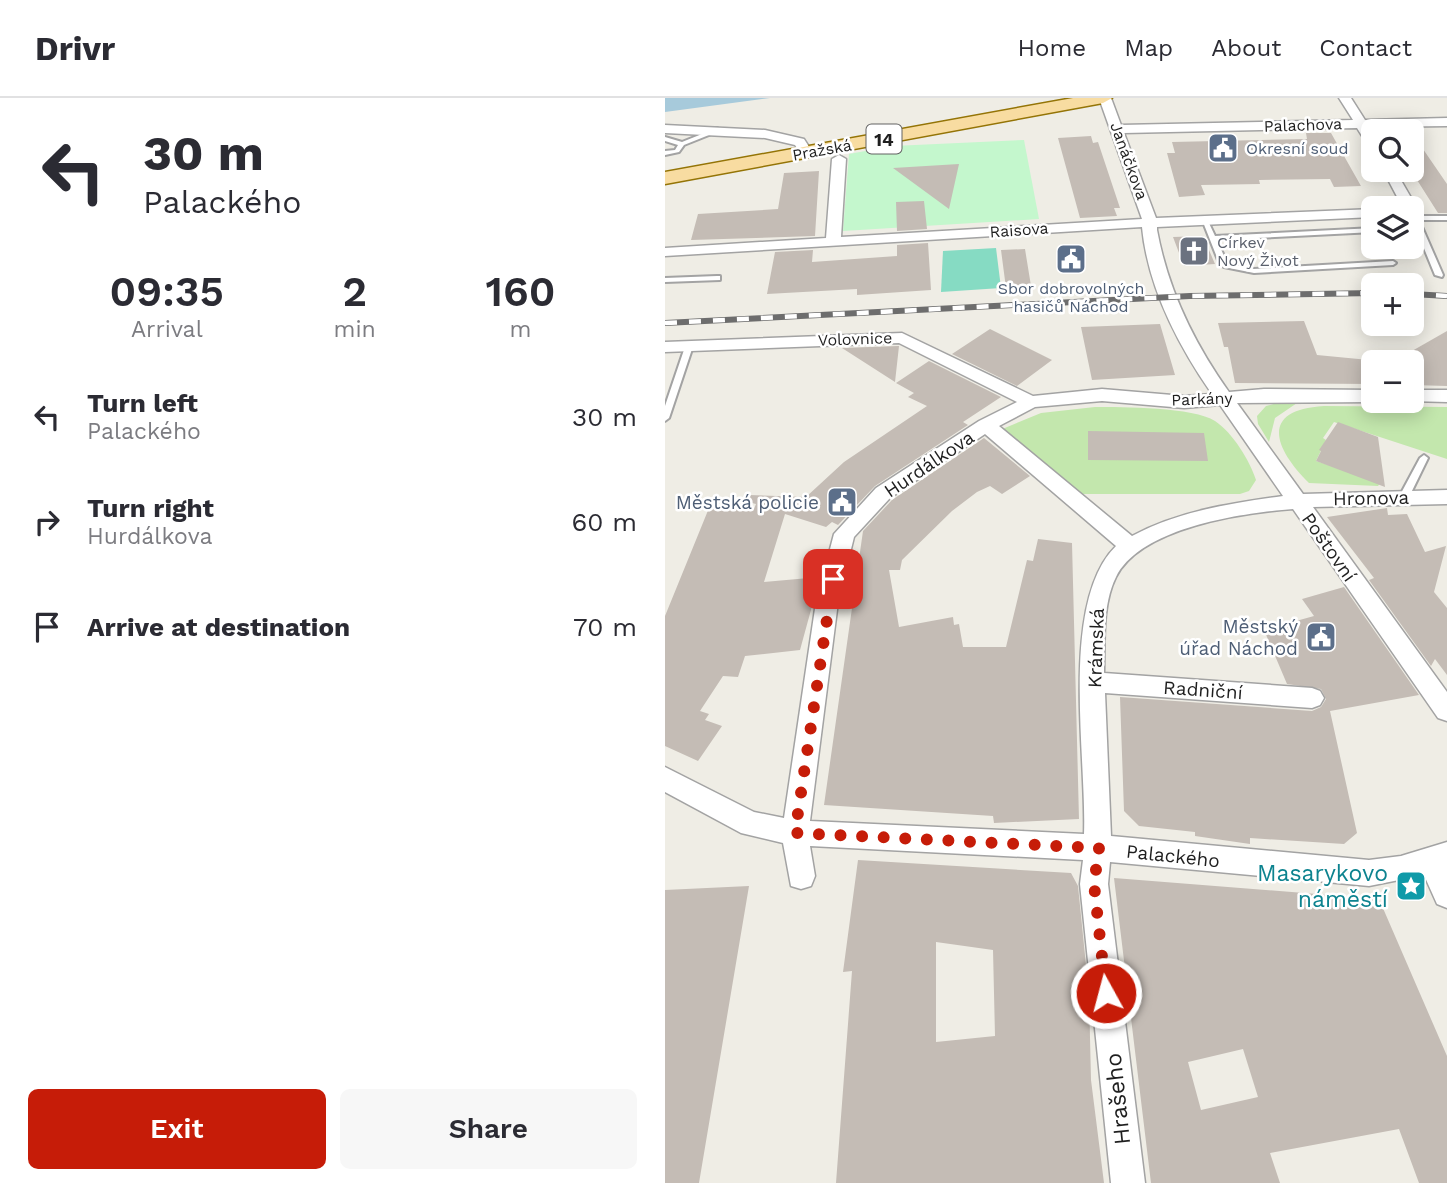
<!DOCTYPE html>
<html lang="en">
<head>
<meta charset="utf-8">
<style>
	:root { --surface:#fff; --page:#f7f7f7; --text:#2b2b33; --muted:#7c7c81; --line:#e1e1e2; --accent:#c61c08 }
	body { margin:0; font-family:"Work Sans",sans-serif; background:var(--page); color:var(--text); height:100vh; display:flex; flex-direction:column; font-size:26px; white-space:nowrap }
	* { box-sizing:border-box; margin:0 }
	p { font-size:23px; color:var(--muted) }
	.icon { flex:none; width:38px; height:38px; fill:none; stroke:currentColor; stroke-width:2; stroke-linecap:round; stroke-linejoin:round }
	.map { position:relative; flex:1; overflow:hidden }
	.drawer { display:flex; flex-direction:column; background:var(--surface); width:665px }
	.drawer>* { flex:none }
	.banner { background:#fff; color:var(--text); overflow:hidden }
	.controls { position:absolute; left:696px; top:21px; display:grid; gap:14px }
	.controls a { display:grid; place-items:center; width:63px; height:63px; border-radius:10px; background:var(--surface); box-shadow:0 4px 18px #0003; font-size:35px }
	.pin { position:absolute; display:grid; place-items:center; width:60px; height:60px; color:#fff; margin:-30px; border-radius:14px; box-shadow:0 4px 10px #0006 }
	.me { position:absolute; width:77px; margin:-38px; rotate:353deg; stroke-linejoin:round; filter:drop-shadow(0 0 5px #0008) }
	.turn { display:flex; align-items:center; gap:24px; height:147px; padding:0 28px; font-size:32px }
	.turn .icon { width:91px; height:91px; stroke-width:2.5 }
	.turn b { display:block; font-size:49px; line-height:60px }
	.eta { display:flex; justify-content:space-evenly; align-items:center; height:119px; text-align:center }
	.eta b { font-size:42px; font-weight:600; line-height:49px }
	.cta { display:flex; gap:14px; margin-top:auto; padding:14px 28px }
	.cta a { flex:1; height:80px; border-radius:10px; background:var(--accent); color:#fff; font-size:28px; font-weight:600; line-height:80px; text-align:center }
	.cta a+a { background:var(--page); color:var(--text) }
	ul { padding:0; list-style:none }
	li { display:flex; align-items:center; gap:21px; height:105px; padding:0 28px }
	li div { flex:1 }
	li b { display:block; font-size:26px }
	li em { font-style:normal }
	header { display:flex; align-items:center; gap:42px; box-sizing:border-box; height:98px; padding:0 35px; background:var(--surface); border-bottom:2px solid var(--line) }
	header strong { font-size:33px }
	nav { display:flex; gap:38px; margin-inline-start:auto; font-size:24px }
	main { display:flex; flex:1; min-height:0 }
	.map>svg:first-child { display:block }
	.grass { fill:#c3e7ad }
	.park { fill:#c4f7cd }
	.pitch { fill:#86dbc3 }
	.water { fill:#a7cadb }
	.building { fill:#c4bcb5; fill-rule:evenodd }
	.lines { fill:none; stroke-linecap:round; stroke-linejoin:round }
	.lane-casing { stroke:#a3a3a3; stroke-width:4 }
	.street-casing { stroke:#a3a3a3; stroke-width:3 }
	.primary-casing { stroke:#947406; stroke-width:3 }
	.lane { fill:#fff; fill-rule:evenodd }
	.street { fill:#fff; fill-rule:evenodd }
	.primary { fill:#f8dca1; fill-rule:evenodd }
	.rail-casing { stroke:#6d6d6d; stroke-width:6 }
	.rail { stroke:#fff; stroke-width:4.5; stroke-dasharray:12; stroke-linecap:butt }
	.route { stroke:#c61c08; stroke-width:12; stroke-dasharray:0 21.6 }
	.labels { text-anchor:middle; dominant-baseline:central; stroke-width:5; stroke-linejoin:round; paint-order:stroke }
	.far-street-label { font-size:16px; fill:#1f1f1f; stroke:#fff }
	.far-service-label { font-size:16px; fill:#4e5e75; stroke:#fff; text-anchor:start }
	.far-worship-label { font-size:16px; fill:#5b616d; stroke:#fff; text-anchor:start }
	.shield { fill:#fff; stroke:#626262; stroke-width:2 }
	.shield-label { font-size:18px; font-weight:bold; fill:#1f1f1f }
	.street-label { font-size:19px; fill:#1f1f1f; stroke:#fff }
	.service-label { font-size:19px; fill:#4e5e75; stroke:#fff; text-anchor:end }
	.near-culture-label { font-size:23px; fill:#0d838f; stroke:#fff; text-anchor:end }
	.near-street-label { font-size:23px; fill:#1f1f1f; stroke:#fff }
</style>
</head>
<body>
<header>
<strong>Drivr</strong>
<nav><a>Home</a><a>Map</a><a>About</a><a>Contact</a></nav>
</header>
<main>
<section class="drawer">
<div class="banner">
<div class="turn"><svg class="icon" aria-label="left" viewBox="0 0 24 24"><path d="M17 20v-9H6M10 6l-5 5 5 5"/></svg><div><b>30 m</b>Palackého</div></div>
</div>
<div class="eta">
<div><b>09:35</b><p>Arrival</p></div>
<div><b>2</b><p>min</p></div>
<div><b>160</b><p>m</p></div>
</div>
<ul>
<li><svg class="icon" aria-label="left" viewBox="0 0 24 24"><path d="M17 20v-9H6M10 6l-5 5 5 5"/></svg><div><b>Turn left</b><p>Palackého</p></div><em>30 m</em></li>
<li><svg class="icon" aria-label="right" viewBox="0 0 24 24"><path d="M7 20v-9h11M14 6l5 5-5 5"/></svg><div><b>Turn right</b><p>Hurdálkova</p></div><em>60 m</em></li>
<li><svg class="icon" aria-label="arrive" viewBox="0 0 24 24"><path d="M6 21V4h12l-3 4 3 4H6"/></svg><div><b>Arrive at destination</b></div><em>70 m</em></li>
</ul>
<div class="cta"><a>Exit</a><a>Share</a></div>
</section>
<div class="map">
<svg width="782" height="1085" viewBox="0 0 782 1085">
	<rect width="100%" height="100%" fill="#efede5"/>
	<path class="grass" d="M616 304 632 305 610 320 604 344 593 326 592 318 601 308Z
		M659 308 782 309V361L669 324 658 340 661 342 651 363 716 384 713 388 644 385C609 350 594 312 659 308Z
		M430 309C457 309 529 309 550 323 568 335 585 363 591 382L584 393 575 396H411L335 332 376 315Z"/>
	<path class="park" d="M359 42 374 121 178 133 184 56 228 48Z"/>
	<path class="pitch" d="M331 150 336 190 276 194 278 153Z"/>
	<path class="water" d="M0 0H105L0 14Z"/>
	<path class="building" d="M641 35H666L696 88 669 89 665 81 594 82 595 86 536 87 540 97 514 99 502 55H510L507 44 642 41Z
		M747 35 782 86V115H773L747 74 741 72H747Z
		M426 38 428 45 433 44 455 110H449L452 118 415 120 393 40Z
		M294 66 284 111 228 70Z
		M154 73 150 138 26 142 33 116 113 111 119 75Z
		M259 103 262 131 232 133 231 104Z
		M538 138 550 166 519 168 508 139Z
		M263 145 266 192 192 197V191L102 196 110 154 148 152 147 164 232 158V147Z
		M360 151 366 188 341 190 336 152Z
		M639 223 652 257 704 262 707 286 570 285 563 249H559L553 225Z
		M495 226 510 277 427 282 416 229Z
		M325 231 387 262 352 288 287 256Z
		M782 233V288L747 287V253Z
		M234 248 230 284 177 250 233 248Z
		M264 263 336 299 298 324 303 327 210 388 173 427 167 424 161 429 120 416 99 484 155 479 135 552 80 558 73 579 58 578 35 613 44 616 40 622 57 628 33 663 0 648V518L44 410 89 411 91 406 83 404 84 397 141 399 179 364 262 308 243 299 249 295 231 285Z
		M673 324 713 339 720 389 651 363 656 353 654 352Z
		M423 333 539 335 543 363 423 362Z
		M319 340 365 378 337 396 325 388 312 394 287 413 237 462 235 472H224L234 529 288 519 289 527 294 526 298 549H341L362 462 368 463 373 441 407 445 414 721 329 725 328 718 159 707 198 433 227 402Z
		M722 410 723 417 742 416 760 454 781 448 769 494 782 510V577L770 561 766 568 704 482 709 480 662 419Z
		M679 489 754 597 665 613 692 735 679 746 585 740V746L530 738V734L474 728 459 713 455 599 647 613 656 609 661 601 656 591 622 586 599 532 649 518 637 501Z
		M193 762 406 775 413 788 424 897 426 982 439 1085H171L187 873 178 874ZM271 844 328 852 330 938 271 944Z
		M449 780 714 801 782 958V1085H754L734 1031 605 1055 615 1085H486ZM578 951 593 999 536 1012 523 964Z
		M84 788 34 1085H0V792Z"/>
	<g class="lines">
		<g class="lane-casing">
			<path id="lane" d="M52 30 55 32 54 33 19 47 14 54 0 57V53L10 52 13 47 0 43V39L17 44Z
				M747 111 749 112 752 118H782V122H754L778 177 777 179 770 177 747 121Z
				M539 123H543L550 138 709 130V134L552 142 562 165 589 171 728 163 731 165 728 167 589 175 559 169 555 167 538 124Z
				M52 178H55V182L0 184V180Z
				M21 246H24L28 248 4 320 0 323V308Z
				M759 357 763 360 744 399 739 402 736 401 734 399 755 360Z"/>
		</g>
		<g class="street-casing">
			<path id="street" d="M434 0H446L456 27 688 22 674 0H686L700 22 782 20V28L705 29 709 36V50L704 49 692 30 459 35 491 120 709 111V119L492 129V132C503 192 529 245 564 294L599 291 709 292V303H712L709 304 572 305 638 396 782 392V406L648 409 782 594V623L773 620 628 411C578 415 476 429 451 479 437 507 440 544 439 575L647 590 655 593 659 600 655 607 647 610 440 595 446 738 704 762 736 758 782 744V810L772 806 759 777 704 788 445 764 443 786 480 1085H446L415 786 418 762 145 748 150 778 146 788 136 791 126 788 118 745 76 735 0 694V669L89 714 119 720 151 504 169 436 211 390 314 323 352 304 234 245 0 254V244L237 235 368 298 437 291 519 298 547 296C513 247 483 190 477 129L0 158V150L161 140 167 61 174 57 181 61 176 139 477 121ZM437 303 519 310 555 307 618 398C566 405 514 413 467 438L334 328 370 309ZM320 336 451 448C394 504 422 660 419 736L145 723 173 504 189 439 225 400Z
				M0 27 100 32 139 41 148 55 137 58 130 47 100 40 0 35Z
				M718 72H730L752 110 750 113 738 110Z
				M747 292H782V304L744 303H747Z"/>
		</g>
		<g class="primary-casing">
			<path id="primary" d="M408 0H447L438 5 0 86V74Z"/>
		</g>
		<use href="#lane" class="lane"/>
		<use href="#street" class="street"/>
		<use href="#primary" class="primary"/>
		<g class="rail-casing">
			<path id="rail" d="M747 196 782 198
				M0 225 525 198 709 195"/>
		</g>
		<use href="#rail" class="rail"/>
	</g>
	<g class="lines">
		<path class="route" d="M168 481 130 735 434 750 429 786 441 895"/>
	</g>
	<defs>
		<g id="civic-square" transform="scale(1.575)"><rect x="-9" y="-9" width="18" height="18" rx="4" fill="#5c6f8a" stroke="#fff"/><path d="M-.6-6.5H3V-4.5H.6V-3L4-1V1h2V6H-6V1h2V-1L-.6-3ZM-1.2 2.5V6h2.4V2.5Z" fill="#fff"/></g>
		<g id="church-square" transform="scale(1.575)"><rect x="-9" y="-9" width="18" height="18" rx="4" fill="#6b7280" stroke="#fff"/><path d="M-1.2-6h2.4v3.5h3.3v2.4h-3.3V6h-2.4V-.1h-3.3v-2.4h3.3Z" fill="#fff"/></g>
		<g id="sight-square" transform="scale(1.575)"><rect x="-9" y="-9" width="18" height="18" rx="4" fill="#0f9aa8" stroke="#fff"/><path d="M0-6L1.8-2.2L6-1.7L2.9 1.2L3.7 5.4L0 3.3L-3.7 5.4L-2.9 1.2L-6-1.7L-1.8-2.2Z" fill="#fff"/></g>
	</defs>
	<g fill-rule="evenodd">
		<use href="#civic-square" x="558" y="50"/>
		<use href="#church-square" x="529" y="153"/>
		<use href="#civic-square" x="406" y="161"/>
		<use href="#civic-square" x="177" y="404"/>
		<use href="#civic-square" x="656" y="539"/>
		<use href="#sight-square" x="746" y="788"/>
	</g>
	<g class="labels">
		<g class="far-street-label">
			<text transform="translate(638 27) rotate(-2)">Palachova</text>
			<text transform="translate(157 52) rotate(-10)">Pražská</text>
			<text transform="translate(464 63) rotate(70)">Janáčkova</text>
			<text transform="translate(354 132) rotate(-4)">Raisova</text>
			<text transform="translate(190 241) rotate(-2)">Volovnice</text>
			<text transform="translate(537 301) rotate(-2)">Parkány</text>
		</g>
		<g class="far-service-label">
			<text x="581" y="50">Okresní soud</text>
			<text x="406" y="190" text-anchor="middle">Sbor dobrovolných<tspan x="406" dy="18">hasičů Náchod</tspan></text>
		</g>
		<g class="far-worship-label">
			<text x="552" y="144">Církev<tspan x="552" dy="18">Nový Život</tspan></text>
		</g>
		<rect class="shield" x="201.5" y="26.5" width="35" height="29" rx="5"/>
		<g class="shield-label">
			<text x="219" y="41">14</text>
		</g>
		<g class="street-label">
			<text transform="translate(264 366) rotate(-34)">Hurdálkova</text>
			<text transform="translate(706 400) rotate(-1)">Hronova</text>
			<text transform="translate(664 449) rotate(55)">Poštovní</text>
			<text transform="translate(431 550) rotate(-88)">Krámská</text>
			<text transform="translate(538 592) rotate(4)">Radniční</text>
			<text transform="translate(508 758) rotate(6)">Palackého</text>
		</g>
		<g class="service-label">
			<text x="154" y="404">Městská policie</text>
			<text x="633" y="528">Městský<tspan x="633" dy="22">úřad Náchod</tspan></text>
		</g>
		<g class="near-culture-label">
			<text x="723" y="775">Masarykovo<tspan x="723" dy="26">náměstí</tspan></text>
		</g>
		<g class="near-street-label">
			<text transform="translate(453 1001) rotate(-96)">Hrašeho</text>
		</g>
	</g>
</svg>
<div class="controls">
<a><svg class="icon" aria-label="search" viewBox="0 0 24 24"><circle cx="10" cy="10" r="6"/><path d="M15 15l6 6"/></svg></a>
<a><svg class="icon" aria-label="layers" viewBox="0 0 24 24"><path d="M12 4l9 5-9 5-9-5zM3 14l9 5 9-5"/></svg></a>
<a>+</a>
<a>−</a>
</div>
<div class="pin" style="left:168px;top:481px;background:#d93025"><svg class="icon" aria-label="arrive" viewBox="0 0 24 24"><path d="M6 21V4h12l-3 4 3 4H6"/></svg></div>
<svg class="me" style="left:441px;top:895px" viewBox="-20 -20 40 40"><circle r="17" fill="#c61c08" stroke="#fff" stroke-width="3"/><path d="M0-11L8 9 0 5-8 9z" fill="#fff"/></svg>
</div>
</main>
</body>
</html>
